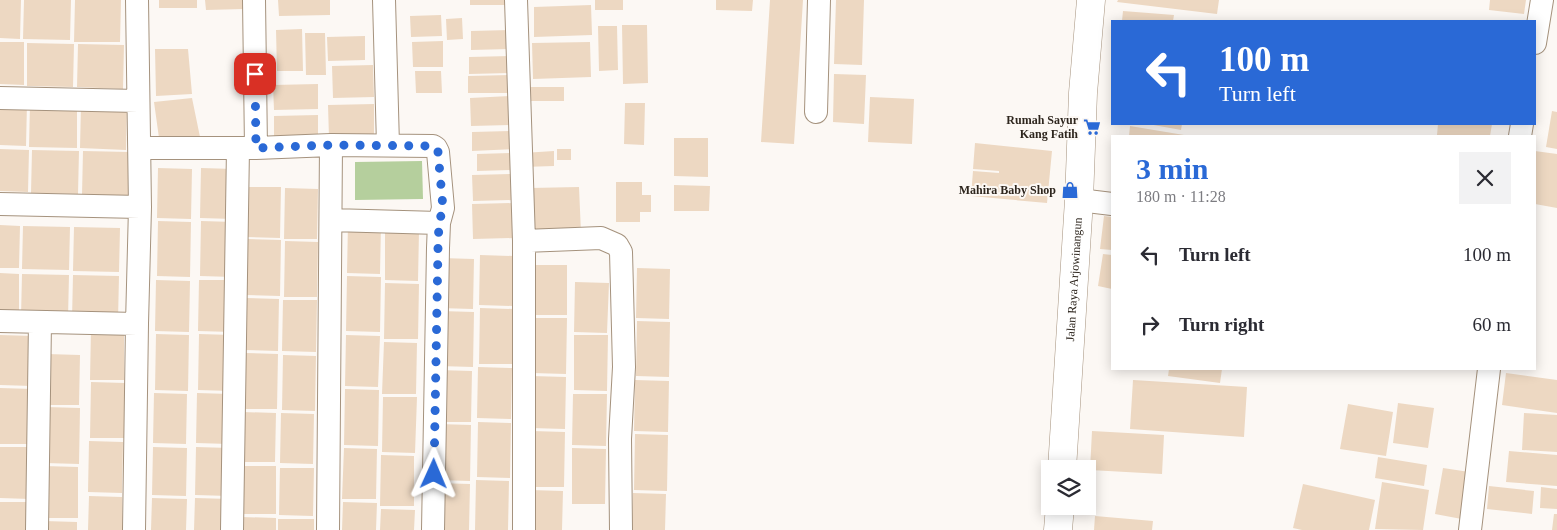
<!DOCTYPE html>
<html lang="en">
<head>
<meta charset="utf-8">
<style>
	:root { --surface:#fff; --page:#f2f2f3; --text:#2b2b33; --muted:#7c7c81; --accent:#2a69d6 }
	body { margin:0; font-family:Georgia,serif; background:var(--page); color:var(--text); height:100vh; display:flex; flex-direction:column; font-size:19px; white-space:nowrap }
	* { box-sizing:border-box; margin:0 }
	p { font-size:16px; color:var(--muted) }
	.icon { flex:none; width:28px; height:28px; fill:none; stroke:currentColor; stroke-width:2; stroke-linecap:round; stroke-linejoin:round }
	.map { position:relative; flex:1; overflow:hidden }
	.drawer { position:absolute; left:1111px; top:135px; width:425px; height:235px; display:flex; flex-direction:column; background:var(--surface); border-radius:0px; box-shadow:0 2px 12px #0003 }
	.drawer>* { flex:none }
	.hud { position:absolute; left:1111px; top:20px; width:425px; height:105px; border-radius:0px; box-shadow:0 2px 12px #0003; background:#2a69d6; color:#fff; overflow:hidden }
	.tools { position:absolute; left:1041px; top:460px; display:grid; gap:10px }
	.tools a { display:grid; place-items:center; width:55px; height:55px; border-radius:0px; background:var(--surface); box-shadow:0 2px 12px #0003; font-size:25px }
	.pin { position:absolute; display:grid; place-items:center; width:42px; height:42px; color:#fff; margin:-21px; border-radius:10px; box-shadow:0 2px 8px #0006 }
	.me { position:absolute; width:55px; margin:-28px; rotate:1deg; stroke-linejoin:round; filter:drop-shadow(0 0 4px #0008) }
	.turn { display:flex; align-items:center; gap:18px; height:105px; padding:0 25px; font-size:22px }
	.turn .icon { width:65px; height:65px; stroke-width:2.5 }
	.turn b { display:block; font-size:35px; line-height:42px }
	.round { display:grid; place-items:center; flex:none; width:52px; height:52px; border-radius:0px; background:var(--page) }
	.overview { display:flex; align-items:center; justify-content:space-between; height:85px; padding:0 25px }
	h1 { font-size:30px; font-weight:800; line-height:38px; color:var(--accent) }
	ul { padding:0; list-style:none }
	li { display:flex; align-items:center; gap:15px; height:70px; padding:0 25px }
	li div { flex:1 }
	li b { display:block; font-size:19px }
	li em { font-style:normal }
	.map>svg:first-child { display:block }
	.green { fill:#b5cf9d }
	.building { fill:#edd8c2 }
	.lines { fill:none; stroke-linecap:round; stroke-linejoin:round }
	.minor-casing { stroke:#a5927d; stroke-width:24 }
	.major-casing { stroke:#a5927d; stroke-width:29 }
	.minor { stroke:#fff; stroke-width:22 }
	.major { stroke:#fff; stroke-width:28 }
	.route { stroke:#2a69d6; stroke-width:9; stroke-dasharray:0 16.2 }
	.labels { text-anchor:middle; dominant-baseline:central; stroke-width:4; stroke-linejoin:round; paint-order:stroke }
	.poi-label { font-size:12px; font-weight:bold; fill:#2e261e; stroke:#fcf8f4; text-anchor:end }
	.street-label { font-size:12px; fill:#2e261e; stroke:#fcf8f4 }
</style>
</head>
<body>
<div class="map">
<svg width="1557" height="530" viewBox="0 0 1557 530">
	<rect width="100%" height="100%" fill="#fcf8f4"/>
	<path class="green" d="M422 161 423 199 355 200V162Z"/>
	<path class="building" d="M0 0H21L20 39 0 38Z
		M24 0H71L70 40 23 39Z
		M75 0H121L120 42H74Z
		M159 0H197V8H159Z
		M205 0H244V9L206 10Z
		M278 0H330V15L279 16Z
		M470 0H507V5H470Z
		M595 0H623V10H595Z
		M716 0H753L752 11 716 10Z
		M770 0H803L794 144 761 142Z
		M836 0H864L862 65 834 64Z
		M1118 0H1219L1217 14 1117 2Z
		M1490 0H1526L1524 14 1489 10Z
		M591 5 592 35 534 37V7Z
		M1123 11 1174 15 1173 21H1122Z
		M441 15 442 36 411 37 410 16Z
		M462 18 463 39 447 40 446 19Z
		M622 25H647L648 83 623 84Z
		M598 26H617L618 70 599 71Z
		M302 29 303 71H277L276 30Z
		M511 30 512 49 471 50V31Z
		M305 33H325L326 75H306Z
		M365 36V60L328 61 327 37Z
		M443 41V67H413L412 42Z
		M0 42H24V85L0 84Z
		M590 42 591 77 533 79 532 43Z
		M27 43 74 44 73 87 27 86Z
		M78 44 124 45 123 89 77 87Z
		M155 49H188L192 94 156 96Z
		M513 56V73L469 74V57Z
		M373 65 374 97 333 98 332 66Z
		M415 71H441L442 93H416Z
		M834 74 866 75 864 124 833 122Z
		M511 75 512 93H468V76Z
		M318 84V109L274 110 273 85Z
		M523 87H564V101H523Z
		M511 96 512 125 471 126 470 98Z
		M870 97 914 99 912 144 868 142Z
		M192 98 200 137 159 138 154 102Z
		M0 103H27L26 146 0 145Z
		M625 103H645L644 145 624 144Z
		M30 104 77 105V148L29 147Z
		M374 104V137L329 138 328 105Z
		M81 105 127 106 126 150 80 148Z
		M1552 111 1557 112V149L1546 147Z
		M318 115V137L274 138V116Z
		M1148 124H1182L1181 130Z
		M1438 124H1492L1490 136 1437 135Z
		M1130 126 1184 135V136H1129Z
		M515 131V149L472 151V132Z
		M674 138H708V177L674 176Z
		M975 143 1052 151 1047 203 971 196 973 171 999 173V171L973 169Z
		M0 149 29 150 28 192 0 191Z
		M557 149H571V160H557Z
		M32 150 79 151 78 194 31 193Z
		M83 151 129 152 128 196 82 195Z
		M554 151V166L523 167V153Z
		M1535 151 1557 154V208L1535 204Z
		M514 153V170L477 171V154Z
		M158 168 192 169 191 219 157 218Z
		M201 168 234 169 233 219 200 218Z
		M513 174 514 200 473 201 472 175Z
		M616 182H642V195H651V212H640V222H616Z
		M674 185 710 186 709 211H674Z
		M247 187H281L280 238 246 237Z
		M579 187 581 233 531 234 530 188Z
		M285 188 318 189 317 239H284Z
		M514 203 515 238 473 239 472 204Z
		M1104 216 1112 217V250L1100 249Z
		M158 221 191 222 190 277 157 276Z
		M201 221 234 222 233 277 200 276Z
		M348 223 381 224 380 274 347 273Z
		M0 225 20 226 19 268H0Z
		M23 226 70 227 69 270 22 269Z
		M74 227 120 228 119 272 73 271Z
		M385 230 419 231 418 281 385 280Z
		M247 239 281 240 280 296 246 295Z
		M285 241 318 242 317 297H284Z
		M1103 254 1112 255V289L1098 286Z
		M480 255 514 256 513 306 479 305Z
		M441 258 474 259 473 309 439 308Z
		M534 265H567V315H533Z
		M637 268 670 269 669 319 636 318Z
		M0 273 19 274V316L0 315Z
		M22 274 69 275 68 318 21 317Z
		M73 275 119 276 118 320 72 319Z
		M347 276 381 277 380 332 346 331Z
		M156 280 190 281 189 332 155 331Z
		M199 280H233L232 332 198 331Z
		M575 282 609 283 607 333 574 332Z
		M385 283 419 284 418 339H384Z
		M245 298 279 299 278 351 244 350Z
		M283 300H317L316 352 282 351Z
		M480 308 514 309 512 364H479Z
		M440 311 474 312 473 367 439 366Z
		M534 318H567L566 374 532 373Z
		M637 321 670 322 669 377 636 376Z
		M91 329 124 330V380H90Z
		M156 334 189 335 188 391 155 390Z
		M199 334 232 335 231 391 198 390Z
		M0 335 33 336 32 386 0 385Z
		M346 335 380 336 378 387 345 386Z
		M574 335H608L607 391 574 390Z
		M384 342 417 343 416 394H382Z
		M245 353 278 354 277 409H244Z
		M47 354 80 355 79 405H45Z
		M283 355 316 356 315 411 282 410Z
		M478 367 512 368 511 419 477 418Z
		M1169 369H1222L1220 383 1168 376Z
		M438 370 472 371 471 422H438Z
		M1506 373 1557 380V413L1502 405Z
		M532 376 566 377 565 429 531 428Z
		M635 380 669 381 668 432 634 431Z
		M1133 380 1247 387 1244 437 1130 429Z
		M91 382 125 383 124 438H90Z
		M0 388 33 389 31 444H0Z
		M345 389 379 390 378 446 344 445Z
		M154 393 187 394 186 444 153 443Z
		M197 393 230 394 229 444 196 443Z
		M573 394H607L606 446 572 445Z
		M383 397H417L415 453 382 452Z
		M1398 403 1434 408 1428 448 1393 443Z
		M1348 404 1393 412 1386 456 1340 449Z
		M46 407 80 408 79 464 45 463Z
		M243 412 276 413 275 462H242Z
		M281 413 314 414 313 464 280 463Z
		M1524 413 1557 415V452L1522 450Z
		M478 422 511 423 510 478 477 477Z
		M438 424 471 425 470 481 437 480Z
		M532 431 565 432 564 487H530Z
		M1092 431 1164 435 1162 474 1090 470Z
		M635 434 668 435 667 491 634 490Z
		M89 441 123 442 122 493 88 492Z
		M0 447H31L30 499 0 498Z
		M153 447 187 448 186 496 152 495Z
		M196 447 230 448 229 496 195 495Z
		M344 448 377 449 376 499H342Z
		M572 448 606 449 605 504H572Z
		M1509 451 1557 455V486L1506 482Z
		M381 455 414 456V506H380Z
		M1378 457 1427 465 1424 486 1375 478Z
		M44 466 78 467V518H44Z
		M242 466H276V514H241Z
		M280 468H314L313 516 279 515Z
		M1443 468 1476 473 1467 520 1435 514Z
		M476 480 509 481 508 530H475Z
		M1382 482 1429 490 1423 530 1375 529Z
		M436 483 470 484 469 530H435Z
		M1303 484 1375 500 1369 530H1302L1293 528Z
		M1489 486 1534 491 1532 514 1487 509Z
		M1541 487 1557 489V509L1540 508Z
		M530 490 563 491 562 530H529Z
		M633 493 666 494 665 530H632Z
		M89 496 122 497V530H88Z
		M152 498 187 499 186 530H151Z
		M195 498 230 499 229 530H194Z
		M0 502H30V530H0Z
		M343 502 377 503 376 530H342Z
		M381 509 415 510 414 530H380Z
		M1554 514H1557V530H1552Z
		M1095 516 1153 521 1152 530H1094Z
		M241 517 276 518V530H241Z
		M278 519H314V530H278Z
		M44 521 77 522V530H44Z"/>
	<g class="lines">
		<g class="minor-casing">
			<path id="minor" d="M254 0 256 148
				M384 0 388 145
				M516 0 524 241
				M1535 43 1542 0
				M0 98 138 101
				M816 112 819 0
				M1520 136 1522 124
				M140 148H256L331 145 433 146 436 148 438 152 443 208 439 223 438 248 433 530
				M1079 200 1112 204
				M0 204 140 207
				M331 220 439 223
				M0 321 137 324 140 207 137 0
				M37 530 40 322
				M134 530 137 324
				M232 530 238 148
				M328 530 331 145
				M524 530V241L601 238 617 245 621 252 624 367 620 439 621 530
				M1470 530 1489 369"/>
		</g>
		<g class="major-casing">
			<g id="major">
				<path id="s1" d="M1062 469 1079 200 1083 93 1091 0"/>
				<path d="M1058 530 1060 506"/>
			</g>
		</g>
		<use href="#minor" class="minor"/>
		<use href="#major" class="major"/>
	</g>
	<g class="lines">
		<path class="route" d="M255 74 256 148 331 145 433 146 436 148 438 152 443 208 439 223 438 248 434 474"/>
	</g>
	<defs>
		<g id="supermarket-bare" transform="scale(1.35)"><path d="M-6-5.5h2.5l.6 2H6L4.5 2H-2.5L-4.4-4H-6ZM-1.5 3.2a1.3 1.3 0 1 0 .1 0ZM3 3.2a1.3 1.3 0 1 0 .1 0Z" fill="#2a69d6" stroke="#fcf8f4" stroke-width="2.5" paint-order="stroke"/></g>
		<g id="shop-bare" transform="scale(1.35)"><path d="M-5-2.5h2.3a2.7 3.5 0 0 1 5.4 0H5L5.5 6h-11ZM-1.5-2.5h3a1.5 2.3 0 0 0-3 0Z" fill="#2a69d6" stroke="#fcf8f4" stroke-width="2.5" paint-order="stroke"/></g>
	</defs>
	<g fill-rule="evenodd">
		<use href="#supermarket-bare" x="1092" y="127"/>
		<use href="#shop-bare" x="1070" y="190"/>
	</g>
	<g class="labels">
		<g class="poi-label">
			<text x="1078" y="120">Rumah Sayur<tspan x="1078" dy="14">Kang Fatih</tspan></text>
			<text x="1056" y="190">Mahira Baby Shop</text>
		</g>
		<g class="street-label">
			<text stroke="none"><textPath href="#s1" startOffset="190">Jalan Raya Arjowinangun</textPath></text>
		</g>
	</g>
</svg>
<div class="tools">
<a><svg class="icon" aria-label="layers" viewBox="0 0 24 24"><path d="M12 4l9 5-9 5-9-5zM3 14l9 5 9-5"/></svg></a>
</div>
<div class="pin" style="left:255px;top:74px;background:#d93025"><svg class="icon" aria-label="arrive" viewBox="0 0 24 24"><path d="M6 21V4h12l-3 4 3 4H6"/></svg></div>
<svg class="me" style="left:434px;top:474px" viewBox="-20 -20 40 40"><path d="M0-17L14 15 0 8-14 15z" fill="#2a69d6" stroke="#fff" stroke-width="4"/></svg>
<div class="hud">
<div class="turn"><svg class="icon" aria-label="left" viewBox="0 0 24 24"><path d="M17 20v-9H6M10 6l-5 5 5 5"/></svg><div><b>100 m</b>Turn left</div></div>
</div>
<section class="drawer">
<div class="overview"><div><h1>3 min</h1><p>180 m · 11:28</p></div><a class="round"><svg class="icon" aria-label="close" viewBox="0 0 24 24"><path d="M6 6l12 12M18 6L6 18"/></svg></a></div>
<ul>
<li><svg class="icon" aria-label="left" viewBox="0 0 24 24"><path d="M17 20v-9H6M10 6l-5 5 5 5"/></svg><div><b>Turn left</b></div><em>100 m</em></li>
<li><svg class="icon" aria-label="right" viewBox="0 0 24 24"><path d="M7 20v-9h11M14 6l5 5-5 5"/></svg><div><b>Turn right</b></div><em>60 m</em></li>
</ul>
</section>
</div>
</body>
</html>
